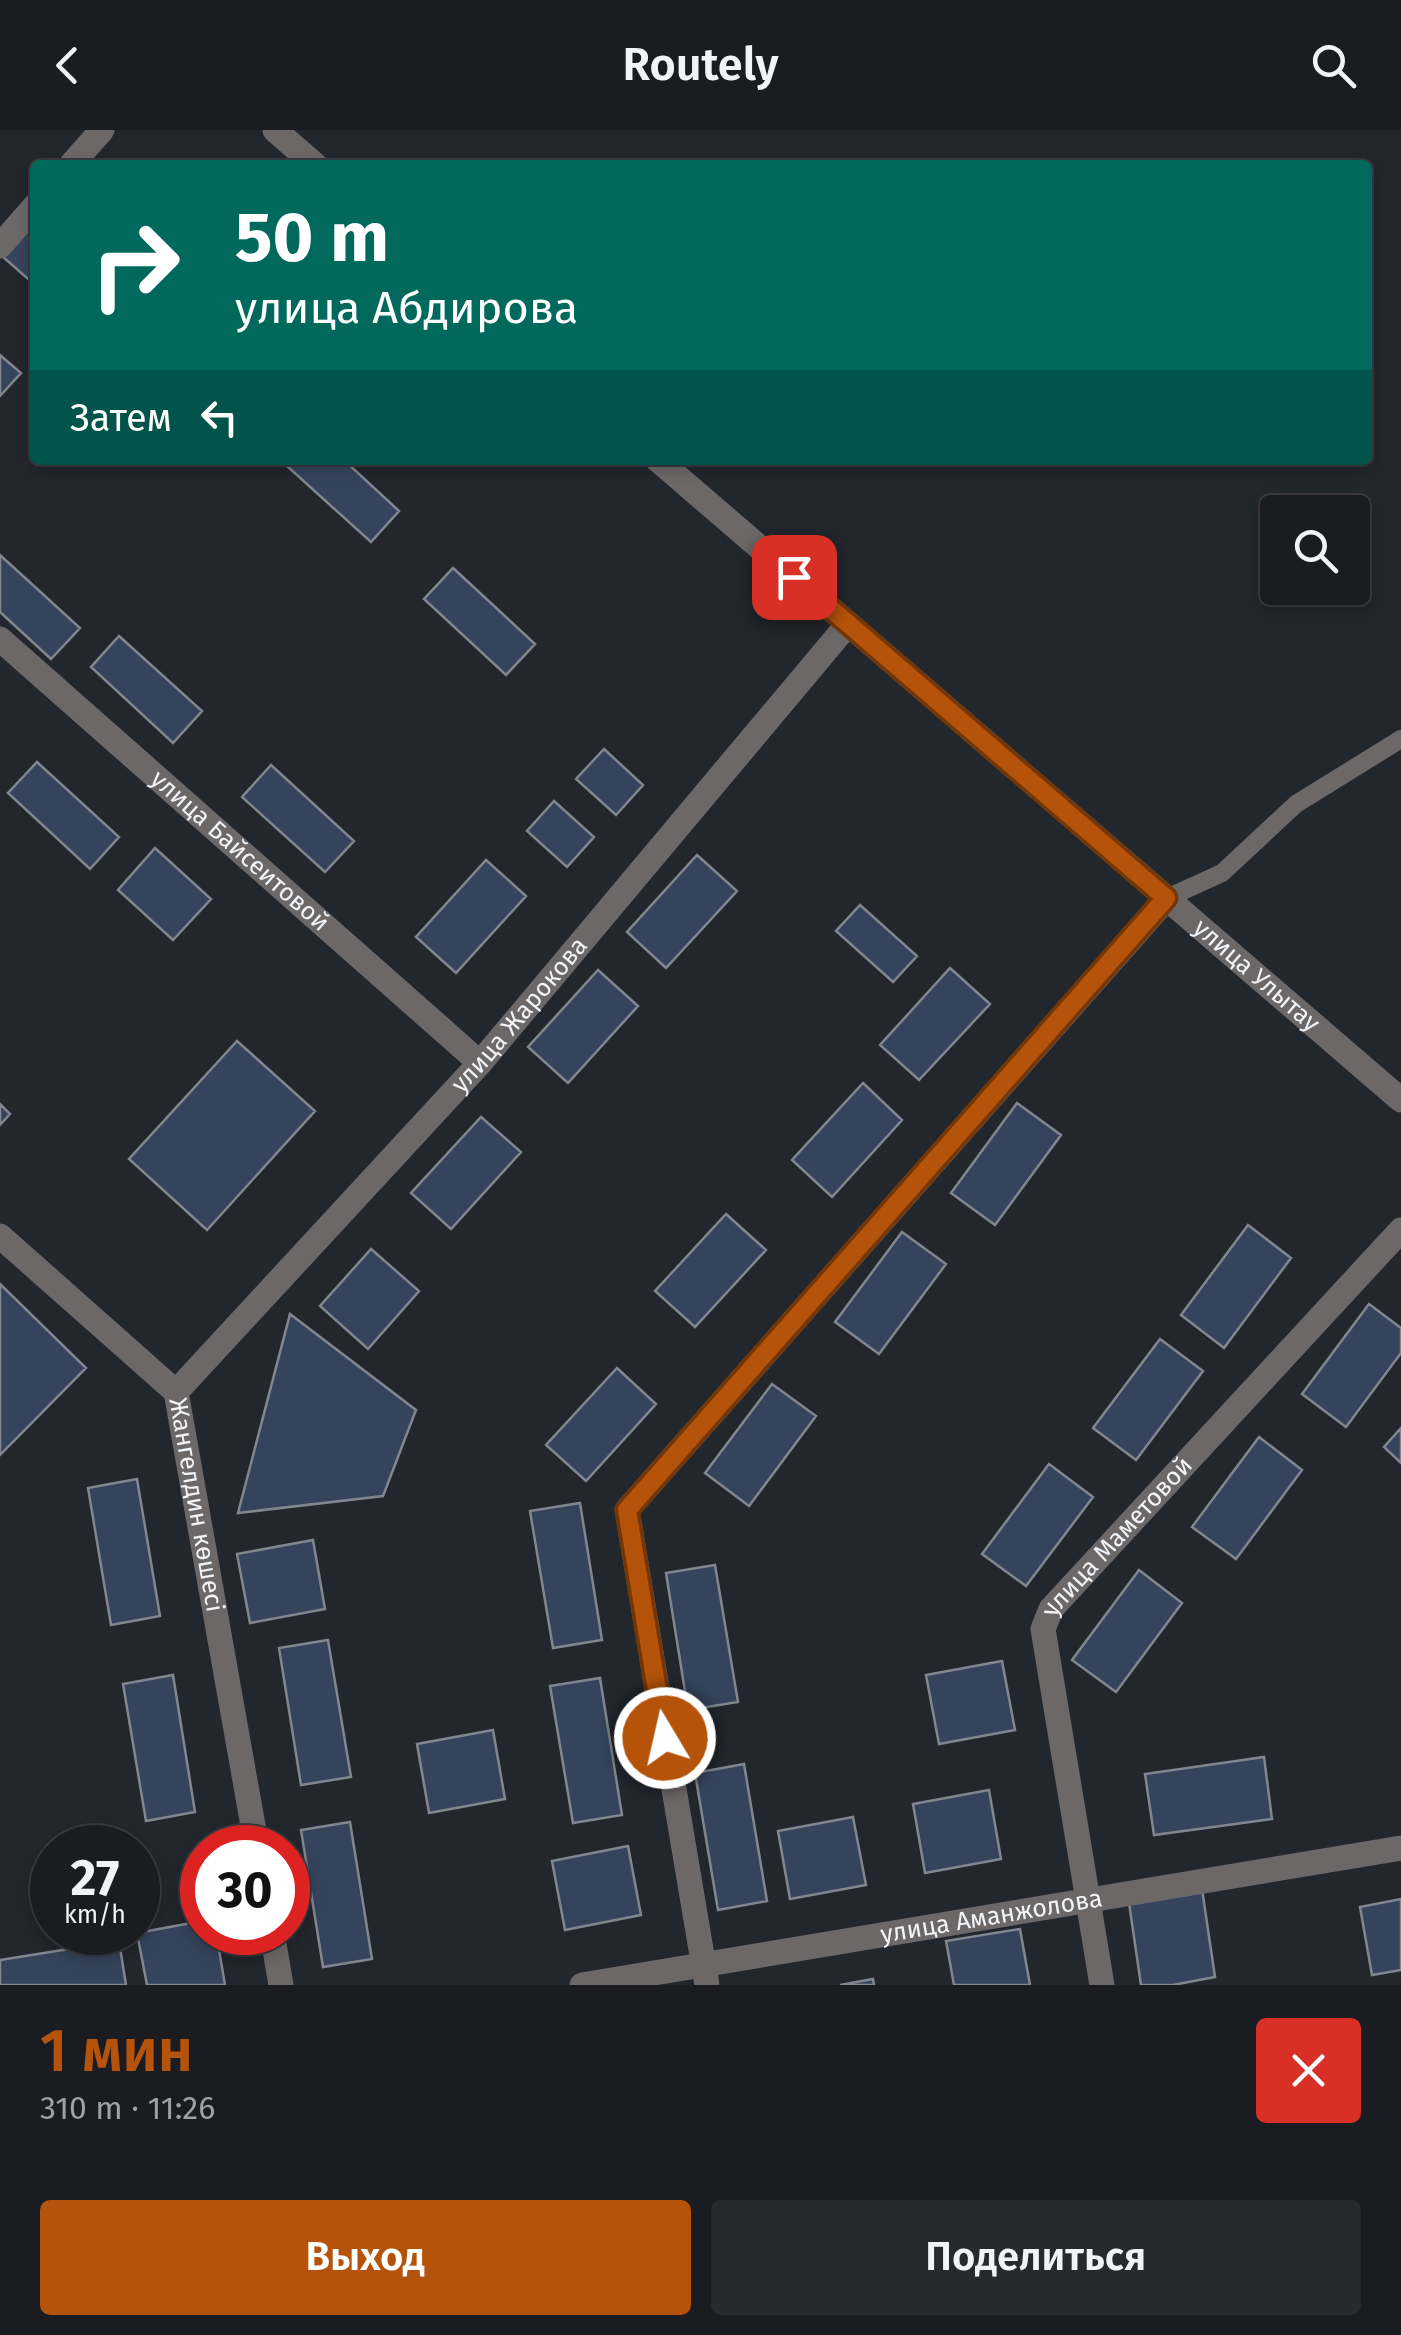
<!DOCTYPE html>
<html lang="ru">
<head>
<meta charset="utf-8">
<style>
	:root { --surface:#1a1c22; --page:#27292f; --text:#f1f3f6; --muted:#9fa1a5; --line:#383a40; --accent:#b45309 }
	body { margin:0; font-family:"Fira Sans",sans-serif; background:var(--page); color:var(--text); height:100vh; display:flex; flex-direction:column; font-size:38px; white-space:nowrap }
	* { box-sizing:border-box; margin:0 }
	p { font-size:32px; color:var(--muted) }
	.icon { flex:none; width:55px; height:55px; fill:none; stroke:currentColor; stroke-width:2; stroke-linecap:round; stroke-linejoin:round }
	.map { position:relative; height:1855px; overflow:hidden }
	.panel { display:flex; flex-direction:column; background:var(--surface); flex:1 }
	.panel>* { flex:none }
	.banner { position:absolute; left:30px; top:30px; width:1342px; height:305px; border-radius:10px; box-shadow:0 5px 15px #0003,0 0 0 2px var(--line); background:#00695c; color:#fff; overflow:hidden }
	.fabs { position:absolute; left:1260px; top:365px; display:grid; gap:20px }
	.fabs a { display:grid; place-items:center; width:110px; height:110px; border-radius:10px; background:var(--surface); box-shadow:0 5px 15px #0003,0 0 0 2px var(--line); font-size:50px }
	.speed { position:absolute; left:30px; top:1695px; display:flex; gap:20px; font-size:50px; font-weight:700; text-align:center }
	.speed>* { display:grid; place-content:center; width:130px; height:130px; border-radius:50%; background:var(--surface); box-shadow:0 5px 15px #0003,0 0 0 2px var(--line); line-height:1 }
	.speed small { font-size:25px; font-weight:400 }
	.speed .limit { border:15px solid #d22; background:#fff; color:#111 }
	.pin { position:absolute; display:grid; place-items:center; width:85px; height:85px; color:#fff; margin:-42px; border-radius:20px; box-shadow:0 5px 15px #0006 }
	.me { position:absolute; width:110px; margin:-55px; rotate:351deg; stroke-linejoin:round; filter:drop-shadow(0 0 8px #0008) }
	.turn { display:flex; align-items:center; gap:35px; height:210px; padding:0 40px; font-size:45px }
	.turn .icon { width:130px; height:130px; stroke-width:2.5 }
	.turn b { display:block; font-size:70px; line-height:85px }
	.then { display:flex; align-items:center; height:95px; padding:0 40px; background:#0003; gap:20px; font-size:38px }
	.round { display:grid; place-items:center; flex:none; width:105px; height:105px; border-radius:10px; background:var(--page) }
	.summary { display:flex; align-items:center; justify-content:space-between; height:170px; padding:0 40px }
	h1 { font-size:60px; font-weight:600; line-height:75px; color:var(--accent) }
	.action { display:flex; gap:20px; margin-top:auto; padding:20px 40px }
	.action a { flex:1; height:115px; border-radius:10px; background:var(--accent); color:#fff; font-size:40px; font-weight:600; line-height:115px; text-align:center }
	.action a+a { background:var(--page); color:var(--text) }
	header { display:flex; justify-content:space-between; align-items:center; height:130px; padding:0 40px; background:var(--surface); font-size:45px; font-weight:600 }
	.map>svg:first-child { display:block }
	.building { fill:#35445c; stroke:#81868f; stroke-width:2.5 }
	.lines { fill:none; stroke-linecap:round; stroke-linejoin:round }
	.service { stroke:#6d6868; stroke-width:18 }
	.minor { stroke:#6d6868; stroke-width:25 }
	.tertiary { stroke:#6d6868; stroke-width:25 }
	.route-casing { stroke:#753606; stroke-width:25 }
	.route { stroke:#b45309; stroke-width:18 }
	.labels { text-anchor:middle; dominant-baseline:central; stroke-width:10; stroke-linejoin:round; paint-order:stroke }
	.street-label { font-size:25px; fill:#f1f4f9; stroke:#22262d }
</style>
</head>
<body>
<header><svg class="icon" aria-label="back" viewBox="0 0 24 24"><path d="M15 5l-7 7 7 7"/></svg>Routely<svg class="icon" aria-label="search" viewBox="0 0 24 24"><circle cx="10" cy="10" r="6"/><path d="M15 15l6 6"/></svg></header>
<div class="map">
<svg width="1401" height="1855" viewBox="0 0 1401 1855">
	<rect width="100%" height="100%" fill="#22262d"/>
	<path class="building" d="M35 92V155L3 127Z
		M0 225 21 243 0 266Z
		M295 330H344L399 381 371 412 288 337Z
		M0 425 80 498 51 529 0 482Z
		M453 438 535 514 506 545 424 469Z
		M119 506 202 581 173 613 91 537Z
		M604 619 643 655 616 685 576 649Z
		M37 632 119 707 90 739 8 663Z
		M271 635 354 711 325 742 242 667Z
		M554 671 594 707 567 737 527 701Z
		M155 718 211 769 173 810 118 760Z
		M697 725 737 761 666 838 627 802Z
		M486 730 526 766 456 843 416 807Z
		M860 775 917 826 893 852 836 801Z
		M950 838 990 874 919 950 880 915Z
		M598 840 638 876 568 953 528 917Z
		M237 911 315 981 207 1100 129 1029Z
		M863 953 902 990 832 1067 792 1030Z
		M1017 973 1061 1005 995 1095 951 1063Z
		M0 974 10 984 0 995Z
		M481 987 521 1022 451 1099 411 1063Z
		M726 1084 766 1120 695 1197 655 1161Z
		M1248 1095 1291 1128 1224 1218 1181 1185Z
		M902 1102 946 1134 879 1224 835 1192Z
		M371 1119 419 1161 368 1219 320 1176Z
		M0 1154 86 1238 0 1325Z
		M1369 1174 1401 1198V1223L1346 1297 1302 1264Z
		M290 1184 416 1280 383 1366 238 1383Z
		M1160 1209 1203 1241 1136 1330 1093 1298Z
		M617 1238 656 1274 586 1351 546 1315Z
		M772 1254 816 1286 749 1376 705 1343Z
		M1401 1298V1333L1384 1317Z
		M1259 1307 1302 1340 1236 1429 1192 1397Z
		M1049 1334 1093 1367 1026 1456 982 1424Z
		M137 1349 160 1486 111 1495 88 1358Z
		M580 1373 602 1510 553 1518 530 1381Z
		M313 1410 325 1479 250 1493 237 1424Z
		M715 1435 738 1572 688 1580 666 1443Z
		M1139 1440 1182 1473 1116 1562 1072 1530Z
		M328 1510 351 1647 301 1655 279 1518Z
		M1002 1531 1015 1600 939 1614 926 1545Z
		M173 1545 195 1682 146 1691 123 1554Z
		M600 1548 622 1685 573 1693 550 1556Z
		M493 1600 505 1669 429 1683 417 1614Z
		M1264 1627 1272 1689 1154 1705 1145 1644Z
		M744 1634 767 1771 718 1780 695 1643Z
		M989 1660 1001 1729 925 1743 913 1674Z
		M853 1687 866 1755 790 1769 778 1701Z
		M350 1692 372 1829 323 1837 301 1700Z
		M628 1716 641 1785 565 1800 552 1731Z
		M1202 1759 1215 1847 1173 1855H1141L1129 1773Z
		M1401 1769V1840L1372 1845 1360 1777Z
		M202 1791V1802H216L225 1855H147L137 1803Z
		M1020 1799 1030 1855H954L946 1811Z
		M119 1811 126 1855H0V1830Z
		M873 1849 874 1855H840Z"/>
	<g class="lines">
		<path class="service" d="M1167 768 1222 743 1296 674 1401 609"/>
		<g class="minor">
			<path d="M71 35 102 0"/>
			<path d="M0 116 35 76"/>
			<path id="s1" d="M0 509 480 933"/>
			<path id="s2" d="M0 1106 176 1262 257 1718"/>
			<path id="s3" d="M176 1262 480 933 848 494"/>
			<path d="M272 1802 281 1855"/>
			<path d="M707 1855 627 1380 1167 768"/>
			<path id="s4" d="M1102 1855 1043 1499 1051 1479 1401 1100"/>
		</g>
		<g class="tertiary">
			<path d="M275 0 315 35"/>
			<path id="s5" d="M658 330 1401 970"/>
			<path id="s6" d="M582 1855 1401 1718"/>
		</g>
	</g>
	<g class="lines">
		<g class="route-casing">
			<path id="route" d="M665 1608 627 1380 1166 768 794 447"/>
		</g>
		<use href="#route" class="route"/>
	</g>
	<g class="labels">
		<g class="street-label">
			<text stroke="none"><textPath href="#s1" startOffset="320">улица Байсеитовой</textPath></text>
			<text stroke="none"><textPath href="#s5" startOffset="790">улица Улытау</textPath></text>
			<text stroke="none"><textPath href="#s3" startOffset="510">улица Жарокова</textPath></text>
			<text stroke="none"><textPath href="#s2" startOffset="350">Жангелдин көшесі</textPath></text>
			<text stroke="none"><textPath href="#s4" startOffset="480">улица Маметовой</textPath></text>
			<text stroke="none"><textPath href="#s6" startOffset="415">улица Аманжолова</textPath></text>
		</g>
	</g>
</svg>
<div class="fabs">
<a><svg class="icon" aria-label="search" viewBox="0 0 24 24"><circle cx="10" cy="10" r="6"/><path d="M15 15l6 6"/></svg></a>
</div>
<div class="speed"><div>27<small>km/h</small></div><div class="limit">30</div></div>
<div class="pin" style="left:794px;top:447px;background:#d93025"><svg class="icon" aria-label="arrive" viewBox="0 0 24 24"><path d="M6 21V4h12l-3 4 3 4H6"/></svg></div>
<svg class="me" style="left:665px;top:1608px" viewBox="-20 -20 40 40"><circle r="17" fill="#b45309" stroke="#fff" stroke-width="3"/><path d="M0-11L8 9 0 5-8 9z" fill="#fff"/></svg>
<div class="banner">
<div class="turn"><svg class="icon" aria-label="right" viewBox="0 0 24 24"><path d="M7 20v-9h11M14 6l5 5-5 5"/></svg><div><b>50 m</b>улица Абдирова</div></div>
<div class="then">Затем<svg class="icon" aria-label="left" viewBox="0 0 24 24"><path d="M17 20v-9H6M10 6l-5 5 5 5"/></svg></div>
</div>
</div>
<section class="panel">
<div class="summary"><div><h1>1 мин</h1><p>310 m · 11:26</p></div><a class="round" style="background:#d93025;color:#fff"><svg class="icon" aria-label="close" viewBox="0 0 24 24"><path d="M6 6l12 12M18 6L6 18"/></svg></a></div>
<div class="action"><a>Выход</a><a>Поделиться</a></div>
</section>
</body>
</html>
